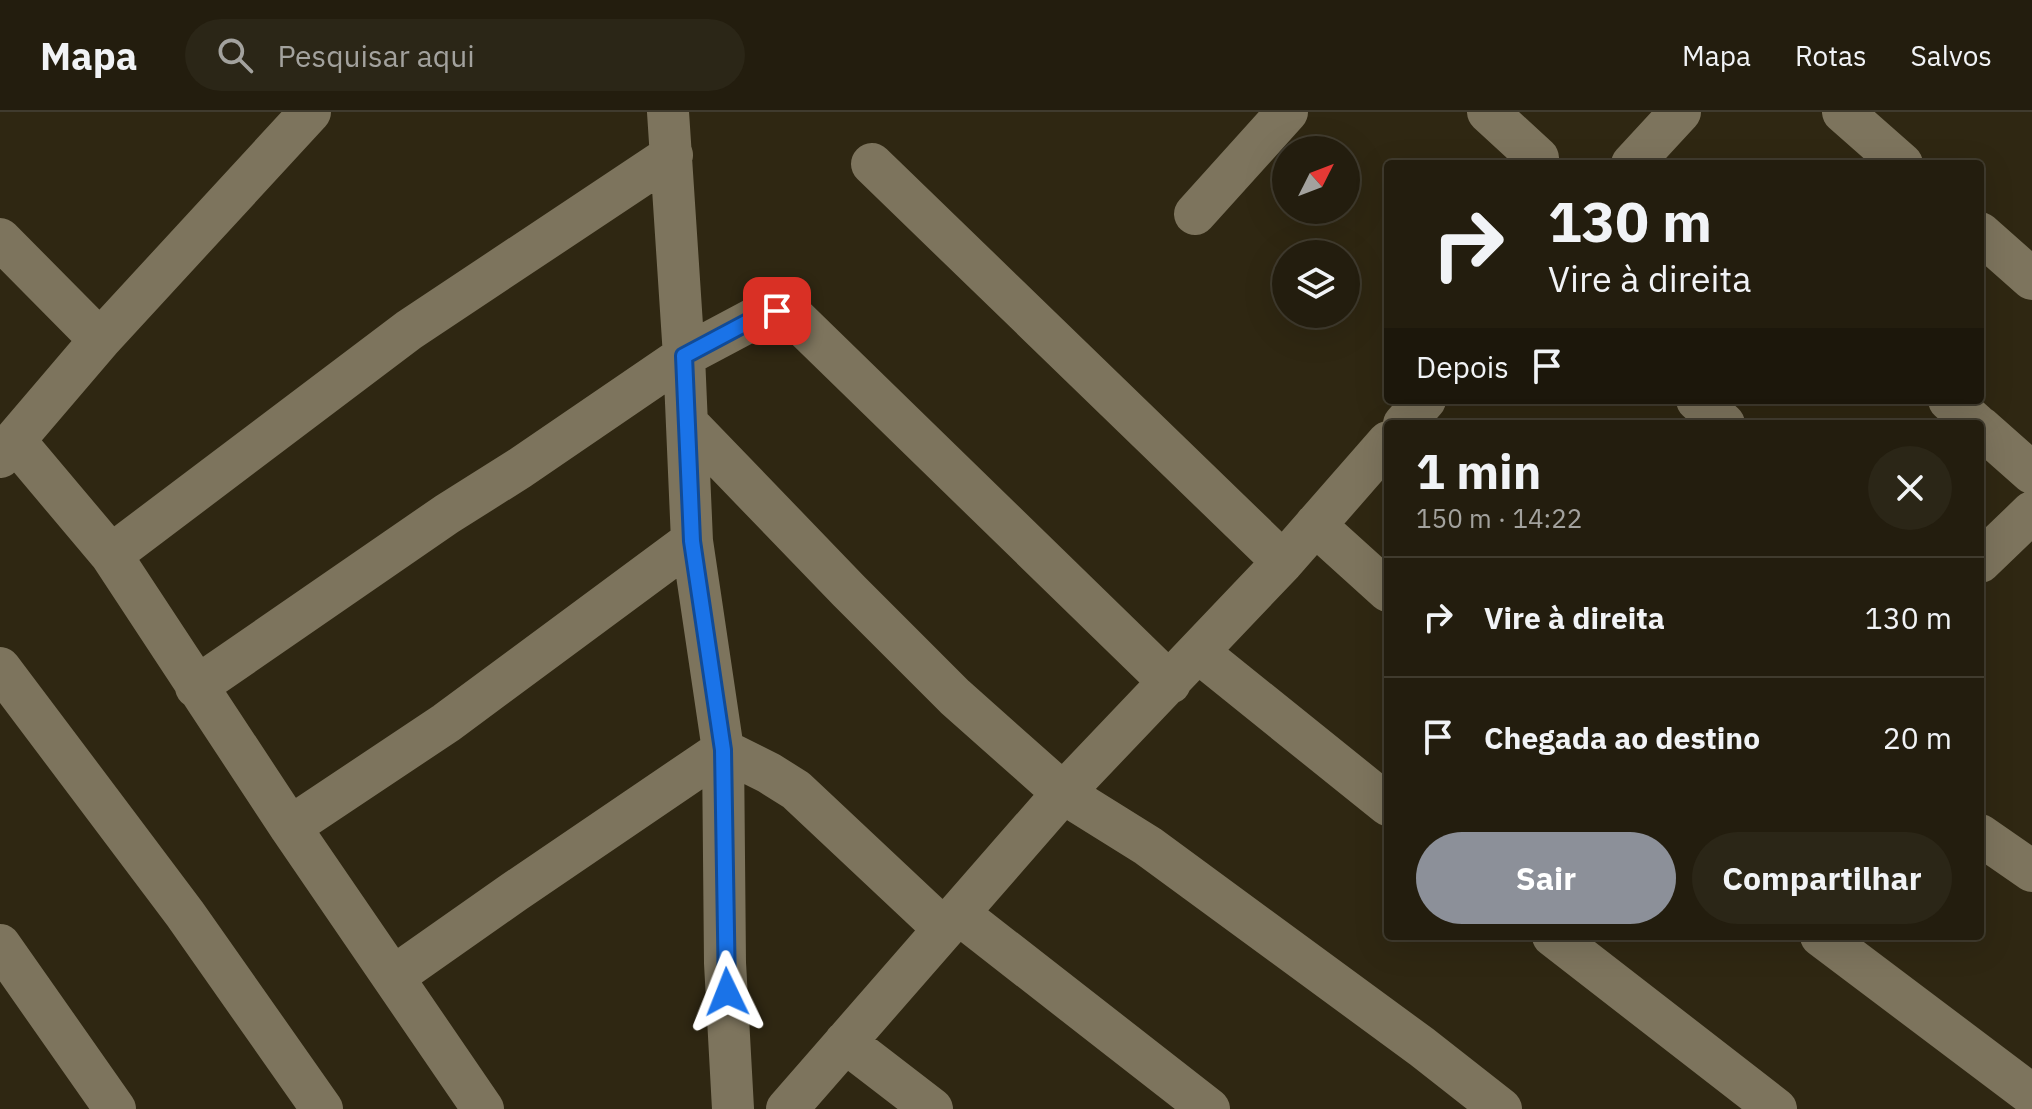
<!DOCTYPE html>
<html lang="pt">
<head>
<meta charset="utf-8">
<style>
	:root { --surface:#231d0e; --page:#2b2617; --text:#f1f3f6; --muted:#a3a29e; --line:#403b2e; --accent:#8c9099 }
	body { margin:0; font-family:"IBM Plex Sans",sans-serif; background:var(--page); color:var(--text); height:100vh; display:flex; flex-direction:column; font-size:30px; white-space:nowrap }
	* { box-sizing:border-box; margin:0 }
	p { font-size:26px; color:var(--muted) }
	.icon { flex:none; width:44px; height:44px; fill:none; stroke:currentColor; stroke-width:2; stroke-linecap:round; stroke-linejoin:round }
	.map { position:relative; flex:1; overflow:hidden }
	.sheet { position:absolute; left:1384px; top:308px; width:600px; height:520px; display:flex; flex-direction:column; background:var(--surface); border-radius:8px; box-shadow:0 8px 32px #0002,0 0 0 2px var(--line) }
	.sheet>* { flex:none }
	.hud { position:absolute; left:1384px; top:48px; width:600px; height:244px; border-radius:8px; box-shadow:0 8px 32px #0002,0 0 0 2px var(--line); background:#231d0e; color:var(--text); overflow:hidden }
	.needle { width:52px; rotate:48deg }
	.buttons { position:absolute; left:1272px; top:24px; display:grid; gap:16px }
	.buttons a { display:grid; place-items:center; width:88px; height:88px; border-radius:50%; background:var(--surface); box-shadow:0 8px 32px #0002,0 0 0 2px var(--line); font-size:40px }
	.pin { position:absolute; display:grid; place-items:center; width:68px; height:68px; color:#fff; margin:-34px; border-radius:16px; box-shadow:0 4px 12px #0006 }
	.me { position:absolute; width:88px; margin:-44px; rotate:358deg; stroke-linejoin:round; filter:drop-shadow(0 0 6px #0008) }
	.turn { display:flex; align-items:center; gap:28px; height:168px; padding:0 32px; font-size:36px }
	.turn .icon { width:104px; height:104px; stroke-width:2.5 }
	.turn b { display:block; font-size:56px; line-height:68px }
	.then { display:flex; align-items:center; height:76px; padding:0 32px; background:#0003; gap:16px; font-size:30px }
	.round { display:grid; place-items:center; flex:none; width:84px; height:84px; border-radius:42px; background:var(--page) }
	.head { display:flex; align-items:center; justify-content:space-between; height:136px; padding:0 32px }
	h1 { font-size:48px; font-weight:800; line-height:60px }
	.cta { display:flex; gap:16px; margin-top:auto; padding:16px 32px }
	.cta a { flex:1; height:92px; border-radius:48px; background:var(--accent); color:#fff; font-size:32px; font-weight:800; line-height:92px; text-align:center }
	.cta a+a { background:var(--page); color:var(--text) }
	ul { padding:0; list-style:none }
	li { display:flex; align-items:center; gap:24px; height:120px; padding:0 32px; border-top:2px solid var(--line) }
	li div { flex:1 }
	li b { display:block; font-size:30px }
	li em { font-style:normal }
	header { display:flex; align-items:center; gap:48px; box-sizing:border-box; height:112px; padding:0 40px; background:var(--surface); border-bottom:2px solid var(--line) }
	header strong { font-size:38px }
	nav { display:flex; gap:44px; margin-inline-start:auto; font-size:28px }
	.search { width:560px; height:72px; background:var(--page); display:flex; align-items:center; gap:20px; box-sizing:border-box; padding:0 28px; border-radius:44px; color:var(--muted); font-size:30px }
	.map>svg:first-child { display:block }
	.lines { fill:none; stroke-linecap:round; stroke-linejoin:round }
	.minor { stroke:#7d745d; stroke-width:42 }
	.route-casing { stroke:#114b97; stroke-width:20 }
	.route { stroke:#1a73e8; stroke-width:14 }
</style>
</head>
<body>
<header>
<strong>Mapa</strong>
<div class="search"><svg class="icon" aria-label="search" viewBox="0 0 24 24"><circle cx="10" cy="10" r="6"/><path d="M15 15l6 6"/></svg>Pesquisar aqui</div>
<nav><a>Mapa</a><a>Rotas</a><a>Salvos</a></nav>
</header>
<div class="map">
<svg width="2032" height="997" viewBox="0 0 2032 997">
	<rect width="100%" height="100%" fill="#2f2712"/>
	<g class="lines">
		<path class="minor" d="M668 0 684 244 692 429 723 638 725 851 733 997
			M1488 0 1538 46
			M1843 0 1902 52
			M872 52 1283 450
			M1632 52 1680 0
			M1195 102 1287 0
			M1980 121 2032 167
			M0 127 100 228
			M1697 288 1724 312
			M1949 288 1976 312
			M688 312 849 479 955 585 1063 681 1148 734 1422 935 1501 997
			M1404 312 1425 288
			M1980 315 2032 361
			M15 329 111 443 290 715 483 997
			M0 345 100 228 310 0
			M1315 413 1388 479
			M111 443 409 218 672 43
			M1980 450 2032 400
			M1198 540 1388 693
			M0 556 185 802 322 997
			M196 575 447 402 520 356 684 244 761 203 777 199 792 203 1170 571
			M290 715 446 611 692 429
			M1980 723 2032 759
			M959 802 1209 997
			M1553 824 1776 997
			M1821 824 2032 983
			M0 833 115 997
			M393 865 514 780 723 638 769 661 796 678 944 817
			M845 930 932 997
			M787 997 1063 681 1283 450 1388 330"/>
	</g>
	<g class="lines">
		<g class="route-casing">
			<path id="route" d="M727 880 723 638 692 429 684 244 761 203 777 199"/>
		</g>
		<use href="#route" class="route"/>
	</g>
</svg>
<div class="buttons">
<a><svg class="needle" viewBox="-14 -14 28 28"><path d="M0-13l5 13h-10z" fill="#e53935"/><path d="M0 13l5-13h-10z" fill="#a3a29e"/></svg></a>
<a><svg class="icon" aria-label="layers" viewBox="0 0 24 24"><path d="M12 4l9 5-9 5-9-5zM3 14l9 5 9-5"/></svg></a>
</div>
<div class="pin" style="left:777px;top:199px;background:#d93025"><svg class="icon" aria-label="arrive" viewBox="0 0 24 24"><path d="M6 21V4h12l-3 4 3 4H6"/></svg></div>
<svg class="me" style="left:727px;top:880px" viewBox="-20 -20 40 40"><path d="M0-17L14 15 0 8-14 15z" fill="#1a73e8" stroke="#fff" stroke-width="4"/></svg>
<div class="hud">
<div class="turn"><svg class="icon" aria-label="right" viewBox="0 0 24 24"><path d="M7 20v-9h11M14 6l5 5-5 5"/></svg><div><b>130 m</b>Vire à direita</div></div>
<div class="then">Depois<svg class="icon" aria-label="arrive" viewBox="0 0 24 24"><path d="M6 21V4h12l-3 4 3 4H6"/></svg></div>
</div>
<section class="sheet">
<div class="head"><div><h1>1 min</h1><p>150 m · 14:22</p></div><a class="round"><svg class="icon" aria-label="close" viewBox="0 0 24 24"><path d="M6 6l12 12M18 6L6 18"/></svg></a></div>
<ul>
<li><svg class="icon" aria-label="right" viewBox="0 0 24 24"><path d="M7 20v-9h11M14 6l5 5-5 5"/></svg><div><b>Vire à direita</b></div><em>130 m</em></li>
<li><svg class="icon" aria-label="arrive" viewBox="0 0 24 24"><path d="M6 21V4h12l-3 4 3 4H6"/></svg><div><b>Chegada ao destino</b></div><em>20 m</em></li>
</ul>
<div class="cta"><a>Sair</a><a>Compartilhar</a></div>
</section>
</div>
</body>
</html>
